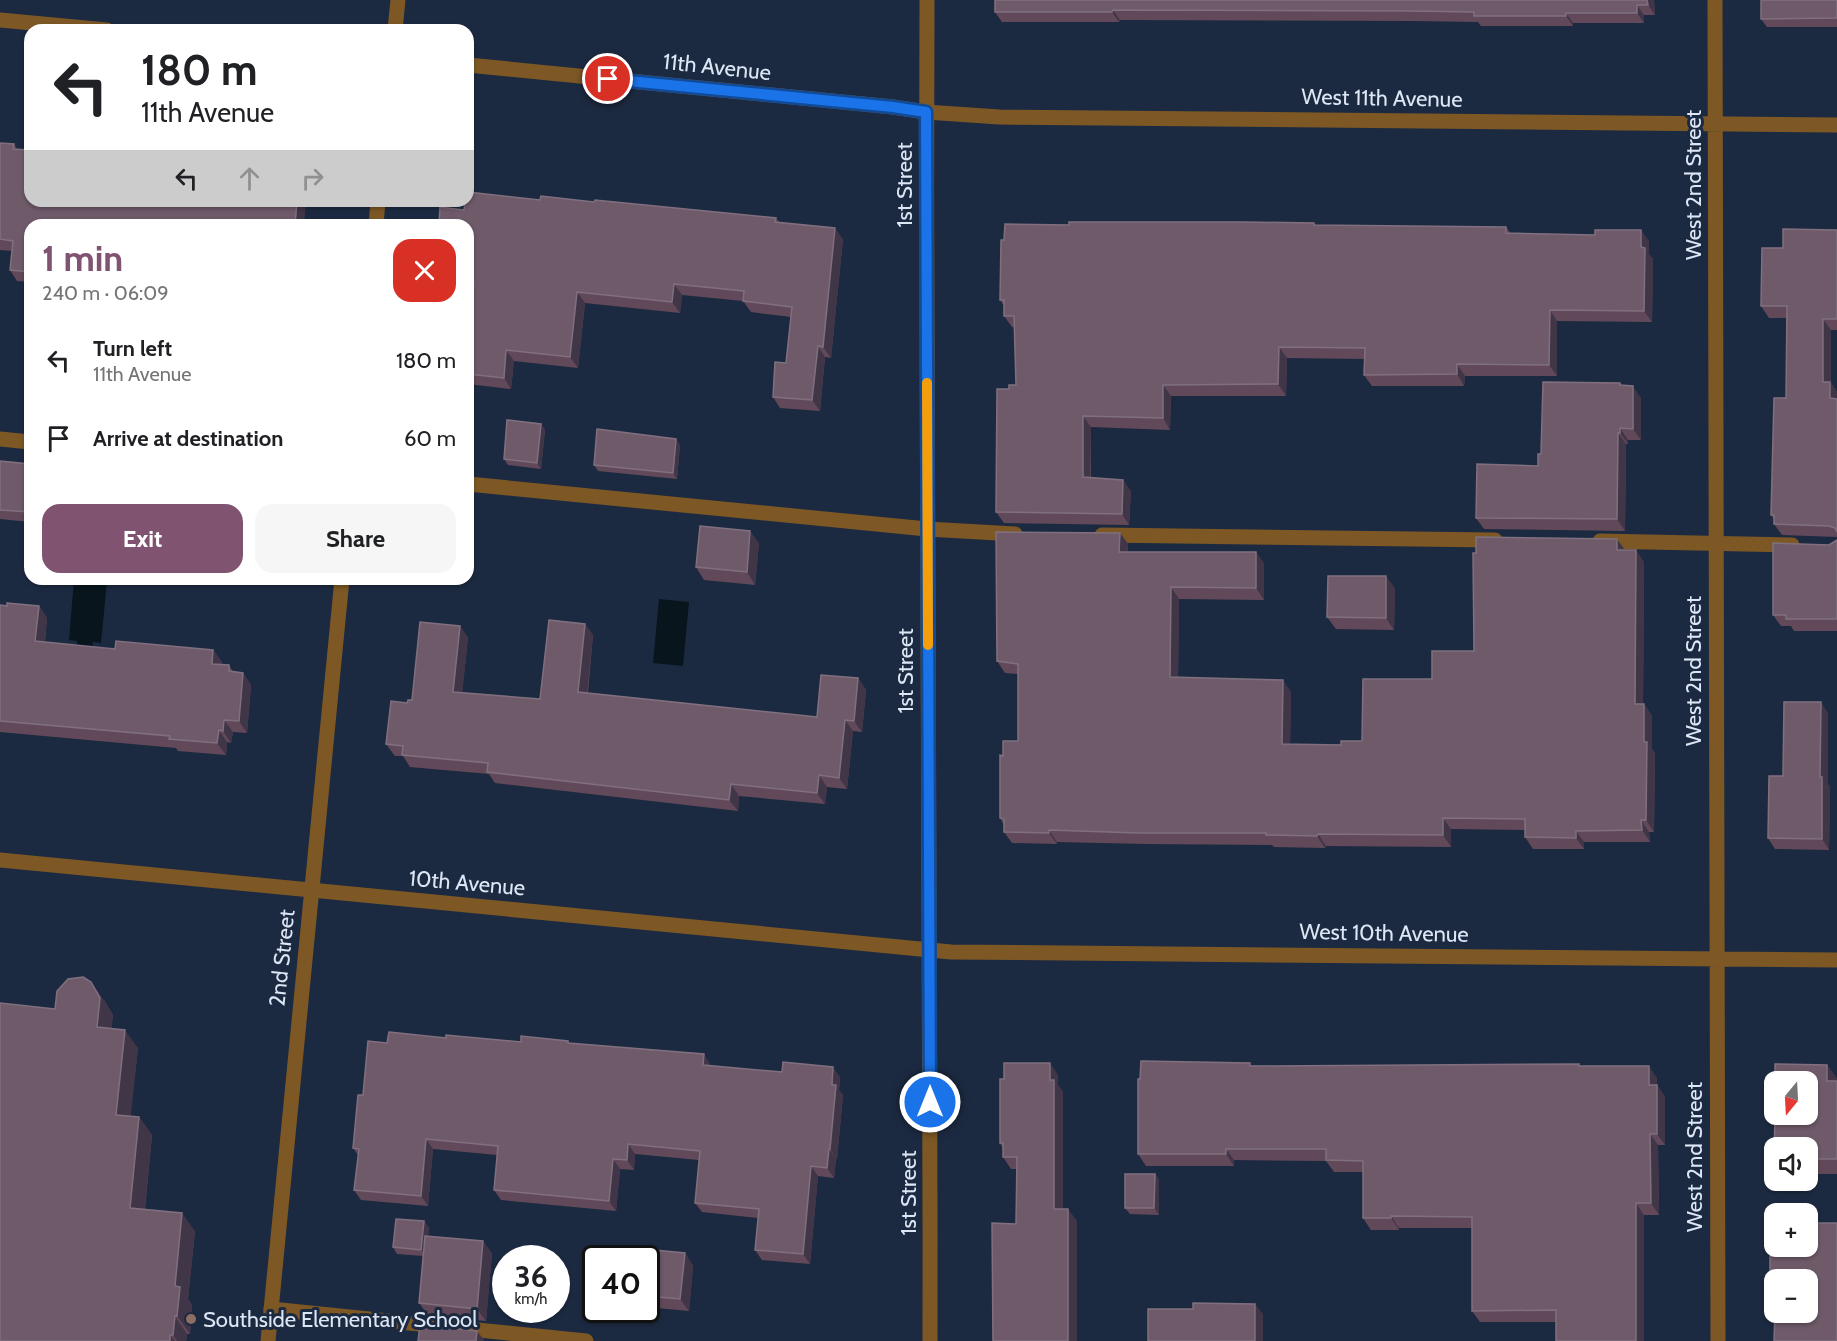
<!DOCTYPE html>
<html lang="en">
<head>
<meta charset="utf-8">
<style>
	:root { --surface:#fff; --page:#f6f6f6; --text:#202124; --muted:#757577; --accent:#805371 }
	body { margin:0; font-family:Cabin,sans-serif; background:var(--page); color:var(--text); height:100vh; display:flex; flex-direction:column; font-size:22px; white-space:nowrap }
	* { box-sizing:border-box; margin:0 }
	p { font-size:20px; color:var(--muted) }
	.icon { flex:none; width:33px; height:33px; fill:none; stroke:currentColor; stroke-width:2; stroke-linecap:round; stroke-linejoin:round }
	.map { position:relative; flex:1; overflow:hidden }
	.side { position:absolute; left:24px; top:219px; width:450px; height:366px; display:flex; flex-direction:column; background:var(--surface); border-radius:18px; box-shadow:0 2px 4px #0004 }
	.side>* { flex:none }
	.guide { position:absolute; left:24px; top:24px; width:450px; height:183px; border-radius:18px; box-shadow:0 2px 4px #0004; background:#fff; color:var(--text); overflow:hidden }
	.needle { width:39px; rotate:198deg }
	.buttons { position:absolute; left:1764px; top:1071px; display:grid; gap:12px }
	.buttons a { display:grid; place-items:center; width:54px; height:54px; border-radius:12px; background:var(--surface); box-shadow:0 2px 4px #0004; font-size:30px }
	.speed { position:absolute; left:492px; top:1245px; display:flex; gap:12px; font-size:30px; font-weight:700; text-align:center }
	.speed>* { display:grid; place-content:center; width:78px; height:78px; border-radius:50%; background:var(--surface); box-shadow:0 2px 4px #0004; line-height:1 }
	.speed small { font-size:15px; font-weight:400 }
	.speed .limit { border:3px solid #111; border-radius:9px; background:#fff; color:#111 }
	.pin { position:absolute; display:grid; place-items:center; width:51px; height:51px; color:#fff; margin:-26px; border:3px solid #fff; border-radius:50%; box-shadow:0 2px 6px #0007 }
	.me { position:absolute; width:66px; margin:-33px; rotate:0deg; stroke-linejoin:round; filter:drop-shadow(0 0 4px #0008) }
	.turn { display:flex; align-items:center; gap:21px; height:126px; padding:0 18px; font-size:27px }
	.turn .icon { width:78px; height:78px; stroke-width:2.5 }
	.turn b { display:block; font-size:42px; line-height:51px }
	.lanes { display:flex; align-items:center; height:57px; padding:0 18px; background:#0003; justify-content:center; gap:30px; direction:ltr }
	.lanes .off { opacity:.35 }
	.round { display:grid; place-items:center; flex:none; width:63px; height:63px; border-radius:18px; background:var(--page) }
	.summary { display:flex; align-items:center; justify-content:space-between; height:102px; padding:0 18px }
	h1 { font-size:36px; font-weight:700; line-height:45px; color:var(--accent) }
	.button { display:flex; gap:12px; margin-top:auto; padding:12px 18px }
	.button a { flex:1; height:69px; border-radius:18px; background:var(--accent); color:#fff; font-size:24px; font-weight:700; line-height:69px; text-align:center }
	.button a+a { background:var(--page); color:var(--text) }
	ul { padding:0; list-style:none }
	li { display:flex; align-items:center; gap:18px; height:78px; padding:0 18px }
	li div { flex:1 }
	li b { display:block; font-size:22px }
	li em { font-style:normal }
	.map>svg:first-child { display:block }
	.water { fill:#08151d }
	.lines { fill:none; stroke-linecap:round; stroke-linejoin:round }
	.service { stroke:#7d5825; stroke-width:15 }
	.minor { stroke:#7d5825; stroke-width:15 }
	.tertiary { stroke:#7d5825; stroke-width:15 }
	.wall { fill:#624959 }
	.shaded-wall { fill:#413548 }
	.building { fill:#6f5a6a; stroke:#80707f; stroke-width:1.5 }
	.route-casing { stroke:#114b97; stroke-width:15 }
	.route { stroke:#1a73e8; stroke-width:10 }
	.slow { stroke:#f59e0b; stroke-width:10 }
	.education-dot { fill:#8d6e63; stroke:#1c2a41; stroke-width:2 }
	.labels { text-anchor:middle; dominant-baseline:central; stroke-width:6; stroke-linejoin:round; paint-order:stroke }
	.street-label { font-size:22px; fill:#dce6f5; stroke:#1c2a41 }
	.poi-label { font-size:22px; fill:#dce6f5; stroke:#1c2a41; text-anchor:start }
</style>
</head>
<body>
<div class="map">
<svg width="1837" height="1341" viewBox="0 0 1837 1341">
	<rect width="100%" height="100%" fill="#1c2a41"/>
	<path class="water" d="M74 579 107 581 101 643 93 642 92 649 77 647V641L69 640Z
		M659 599 689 602 683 666 653 663Z"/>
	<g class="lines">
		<path class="service" d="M0 439 30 442
			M468 484 927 529 1015 534
			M1102 535 1495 540
			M1600 541 1792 545
			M271 1309 586 1341"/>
		<path class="minor" d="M1715 0 1718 1341
			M0 20 107 30
			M395 30 398 0
			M468 65 893 107 926 112 999 117 1837 125
			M376 225 378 201
			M0 860 951 952 1837 960
			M268 1341 342 579"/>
		<path class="tertiary" d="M927 0C925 447 931 894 930 1341"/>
	</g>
	<path class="wall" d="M995 0H1654L1655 15H1644V23H1573V26H1481L1478 22 1415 21 1120 20 1119 22H1002L995 12Z
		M1837 0V27H1767L1761 19Z
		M0 143 14 144 17 149 306 202 30 225V282L17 281 10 270 12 251 0 250Z
		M540 200 594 202 776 218 779 222 843 239 831 358 825 357 820 411 780 408 773 397 786 363 791 317 751 312 743 301 682 295 680 313 585 303 578 368 514 361 511 389 468 384V338L473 292 468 291V225L464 210Z
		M1314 223 1315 225 1506 227 1511 234 1649 241V254L1653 259 1652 322 1557 321V376H1465L1464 386H1372L1364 375 1365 359 1287 358 1286 396H1171L1170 430 1091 427V478L1131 491 1129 525 1004 523 996 512 1009 389 1016 385 1015 327H1012L1004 316V306L1000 300 1004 240 1069 225Z
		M1837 230V330H1831V383L1837 392V537L1782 535 1774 524V519L1771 515 1786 398V318H1769L1761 306 1783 248Z
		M1620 383 1622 385 1641 398V440H1628V444H1626L1625 531 1484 529 1476 518 1538 466Z
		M541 424 545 430 541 469 508 465 504 459Z
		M680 445 677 479 598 471 594 465Z
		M0 461 30 464V522L0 519Z
		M1120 533 1128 544V552L1264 563V600L1179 599 1178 677 1291 692 1290 744 1341 745 1362 741 1432 679 1625 550 1644 562 1643 704H1644L1652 716V749L1655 753 1654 832H1649L1650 842H1584V849H1533L1525 837V830L1451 829V847L1326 846 1325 848 1274 847 1272 845 1146 844 1057 842V844L1012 843 1004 832V825L1000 818 1003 756 1018 741V674L1005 673 997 661Z
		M1837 540V631H1794L1791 626H1781L1773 615 1829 545Z
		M759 543 755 585 704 580 696 567Z
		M1395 588 1394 630 1336 629 1327 617Z
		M0 605 39 606 47 618 45 642 115 649 213 650 222 662V665H229L233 672 243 673 251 685 247 733 233 732 231 743 227 742 226 755 178 751 176 748 0 732Z
		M585 624 593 635 588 693 817 717 858 678 866 690 862 732 853 731 847 789 827 787 825 804 739 796 738 811 495 783 489 774 410 767 403 756H395L386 744 407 703 412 700 460 626 468 638 462 693 540 699Z
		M1828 713V784L1830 787 1829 850 1775 849 1768 838 1783 776Z
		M104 1000 113 1015 111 1029 138 1048 130 1116 139 1117 152 1135 145 1209 195 1231 188 1299 192 1305 190 1334H187L186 1341H0L55 1009Z
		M446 1038 521 1042 568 1041 570 1043 710 1064V1066L840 1077 839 1090 843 1095 837 1159 836 1158 834 1178 818 1176 810 1264 762 1260 755 1250 758 1218 702 1212 695 1203 699 1160 635 1154 634 1170 620 1169 616 1211 501 1200 494 1190 497 1155 433 1149 428 1206 361 1200 354 1190 358 1155 353 1148 363 1095 387 1043Z
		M1827 1065 1837 1079V1174H1808V1148Z
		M1252 1066H1581L1657 1078V1085L1665 1097V1145H1658L1659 1215H1644L1556 1322H1480L1472 1311V1228H1399V1230H1371L1363 1218V1172H1334L1326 1161 1234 1160V1166H1146L1138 1154Z
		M1058 1075V1085L1063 1092V1209L1077 1221V1341H993L1016 1224 1017 1169H1011L1003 1157V1148L1000 1143 1004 1079Z
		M1155 1174 1159 1180V1215L1130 1214 1125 1208Z
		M424 1221 429 1228 428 1236 492 1253 486 1321 428 1315 419 1303 423 1256 397 1254 393 1247Z
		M1774 1246 1775 1279 1770 1271Z
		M685 1253 693 1266 689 1311 646 1307V1258Z"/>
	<path class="shaded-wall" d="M1647 0H1654L1655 15 1648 5Z
		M1637 5 1644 15V23L1637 13Z
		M1113 10 1120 20 1119 22 1112 12Z
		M1566 13 1573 23V26L1566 16Z
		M297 201 306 202 304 225H295Z
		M835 228 843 239 831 358 823 347Z
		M1641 230 1649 241V254L1653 259 1652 322 1644 311Z
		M674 284 682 295 680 313 672 302Z
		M577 292 585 303 578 368 570 357Z
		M1550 310 1557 321V376L1549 365Z
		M1823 319 1831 330V383L1837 392V409L1830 398 1823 382Z
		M818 346 825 357 820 411 812 400Z
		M1279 347 1287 358 1286 396 1278 384Z
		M506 350 514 361 511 389 504 378Z
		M1457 364 1465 376 1464 386 1457 374Z
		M1163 385 1171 396 1170 430 1163 418Z
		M1633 386 1641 398V440L1633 429Z
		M1083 416 1091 427 1090 489 1083 477Z
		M541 424 545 430 541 469 537 463Z
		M1620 428 1628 440V444L1620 433Z
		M1618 433 1626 444 1625 531 1617 519Z
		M676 439 680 445 677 479 673 473Z
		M1123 480 1131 491 1129 525 1122 514Z
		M750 531 759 543 755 585 747 572Z
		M1120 533 1128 544 1127 563 1119 552Z
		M1617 539 1625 550H1617Z
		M1636 550 1644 562 1643 716 1635 704Z
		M1256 552 1264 563V600L1256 588Z
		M1386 576 1395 588 1394 630 1386 618Z
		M1171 587 1179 599 1178 689 1170 677Z
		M39 606 47 618 44 653 35 641Z
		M585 624 593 635 586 704 578 692Z
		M460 626 468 638 461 704 453 692Z
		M213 650 222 662 221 676 212 664Z
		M243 673 251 685 247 733 239 721Z
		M858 678 866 690 862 732 854 721Z
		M1283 680 1291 692 1290 755 1282 744Z
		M1821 702 1828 713V784L1830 787 1829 850 1822 839 1820 777Z
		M1644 704 1652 716V749L1655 753 1654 832 1646 820 1644 742Z
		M224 720 233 732 231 743 223 731Z
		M845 720 853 731 847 789 839 778Z
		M219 730 227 742 226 755 217 743Z
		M819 775 827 787 825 804 817 793Z
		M731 784 739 796 738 811 729 800Z
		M1443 818 1451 829V847L1443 835Z
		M1641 820 1649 832 1650 842 1642 830Z
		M1049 830 1057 842V844L1049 833Z
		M1576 831 1584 842V849L1576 838Z
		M1318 834 1326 846 1325 848 1317 836Z
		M91 982 104 1000 113 1015 110 1045 97 1027Z
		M125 1030 138 1048 129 1133 116 1115Z
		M704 1054 710 1064V1075L703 1065Z
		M1050 1063 1058 1075V1085L1063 1092V1221L1054 1209Z
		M1827 1065 1837 1079V1096L1827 1081Z
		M1649 1066 1657 1078V1096L1649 1085Z
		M833 1067 840 1077 839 1090 843 1095 837 1159 830 1149Z
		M1657 1085 1665 1097V1145L1657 1134Z
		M139 1117 152 1135 143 1225 130 1208Z
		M1650 1134 1658 1145 1659 1215 1651 1203Z
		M426 1139 433 1149 428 1206 421 1196Z
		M628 1144 635 1154 634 1170 627 1160Z
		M829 1149 836 1158 834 1178 827 1168Z
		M1226 1149 1234 1160V1166L1226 1154Z
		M613 1159 620 1169 616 1211 609 1201Z
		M811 1166 818 1176 810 1264 803 1254Z
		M1155 1174 1159 1180V1215L1154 1208Z
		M1636 1203 1644 1215V1341H1636Z
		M1068 1209 1077 1221V1341H1068Z
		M182 1213 195 1231 188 1299 192 1305 190 1334 177 1316 175 1286Z
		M1391 1216 1399 1228V1230L1391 1218Z
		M424 1221 429 1228 426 1256 421 1250Z
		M483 1241 492 1253 486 1321 477 1309Z
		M685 1253 693 1266 689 1311 680 1299Z
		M1255 1304 1263 1314V1341H1255Z
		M175 1316 187 1334 186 1341H177L173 1335Z
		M477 1331 484 1340V1341H476Z
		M170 1335 175 1341H170Z"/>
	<path class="building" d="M995 0H1647L1648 5H1637V13H1566V16H1474V12L1408 11 1113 10 1112 12H995Z
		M1761 0H1837V18L1761 19Z
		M0 143 14 144 13 149 30 150V201H297L295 225H30V272L10 270 13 241 0 239Z
		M468 192 540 200 541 196 594 202 595 200 776 218 775 222 835 228 823 347 818 346 812 400 773 397 775 362 786 363 792 307 743 301 744 291 674 284 672 302 577 292 570 357 506 350 504 378 468 374V338L474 282 468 281V225H439L440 207 464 210 465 201H468Z
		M1069 222H1244L1314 223V225L1506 227V233L1595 235V230H1641V247L1645 248 1644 311 1550 310 1549 365 1457 364V374L1364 375 1365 348 1279 347 1278 384 1163 385V418L1083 416V477L1123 480 1122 514 996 512 997 389H1009V385H1016L1014 316H1004V300H1000L1001 240H1004L1005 224 1069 225Z
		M1783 229 1837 230V319H1823V382H1830V398L1837 399V532L1835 528 1829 526 1774 524V515H1771L1774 398H1786L1787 306H1761L1762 248H1783Z
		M1543 382 1620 383V385L1633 386V429L1620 428V433H1618L1617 519 1476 518 1477 464 1538 466V454H1541Z
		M507 420 541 424 537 463 504 459Z
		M597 429 676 439 673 473 594 465Z
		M0 461 30 464V512L0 510Z
		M700 526 750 531 747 572 696 567Z
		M996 532 1120 533 1119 552H1256V588L1171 587 1170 677 1283 680 1282 744 1341 745V741H1362L1363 679H1432V651H1474L1473 553H1476V537L1617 539V550H1636L1635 704H1644V742H1647L1646 820H1641L1642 830 1576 831V838L1525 837V819L1443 818V835L1318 834 1317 836 1266 835V833H1138L1049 830V833L1004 832V819L1000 818V755L1003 756V741H1018V664L997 661Z
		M1837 540V619H1786V615H1773V543L1829 545Z
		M1328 576H1386V618L1327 617Z
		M7 603 39 606 35 641 115 649 116 641 213 650 212 664 229 665V671L243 673 239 721 224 720 223 731 219 730 217 743 169 739 170 736 0 721V605L7 606Z
		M549 620 585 624 578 692 817 717 821 675 858 678 854 721 845 720 839 778 819 775 817 793 731 784 729 800 487 772 488 763 402 755 403 746 386 744 391 701 407 703 408 700H412L420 622 460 626 453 692 540 699Z
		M1784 702H1821L1820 777H1822V839L1768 838 1769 776H1783Z
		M83 977 91 982 100 998 97 1027 125 1030 116 1115 139 1117 130 1208 182 1213 175 1286 180 1287 177 1316H175L173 1335H170V1341H0V1003L55 1009 57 991 68 979Z
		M389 1032 446 1038V1035L521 1042V1036L568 1041V1043L704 1054 703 1065 782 1072 783 1062 833 1067 832 1085H836L830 1149H829L827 1168 811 1166 803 1254 755 1250 759 1209 695 1203 700 1151 628 1144 627 1160 613 1159 609 1201 494 1190 498 1146 426 1139 421 1196 354 1190 359 1149 353 1148 358 1095H363L368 1041 387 1043Z
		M1141 1061 1250 1063V1066L1579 1064V1066H1649V1085H1657V1134H1650L1651 1203H1636V1341H1556V1310L1472 1311V1217L1391 1216V1218H1363V1161L1326 1160V1149H1226V1154H1138V1079H1140Z
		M1004 1063H1050V1080H1054V1209H1068V1341H993L992 1223 1016 1224 1017 1157H1003V1143H1000V1079H1004Z
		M1775 1064 1827 1065V1081H1837V1159H1808V1148H1774V1159L1775 1114H1808V1082H1775Z
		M1125 1174H1155L1154 1208H1125Z
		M396 1219 424 1221 421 1250 393 1247Z
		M1808 1223H1837V1341H1774L1775 1312H1808V1280H1775V1271H1770V1230H1774V1246H1808Z
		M425 1236 483 1241 477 1309 419 1303Z
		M623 1247 685 1253 680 1299 646 1296V1258H622Z
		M1193 1303 1255 1304V1341H1148V1309H1193Z
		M420 1325 477 1331 476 1341H418Z"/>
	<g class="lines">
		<g class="route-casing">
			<path id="route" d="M608 79 893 107 926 112 930 1102"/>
		</g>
		<use href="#route" class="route"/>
		<path class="slow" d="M927 383 928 645"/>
	</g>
	<circle class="education-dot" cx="191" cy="1319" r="6"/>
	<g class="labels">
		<g class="street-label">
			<text transform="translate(717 67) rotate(6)">11th Avenue</text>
			<text transform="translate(1382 98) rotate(1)">West 11th Avenue</text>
			<text transform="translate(904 185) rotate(-90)">1st Street</text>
			<text transform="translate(1693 185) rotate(-90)">West 2nd Street</text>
			<text transform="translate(905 671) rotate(-90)">1st Street</text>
			<text transform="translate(1693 671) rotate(-90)">West 2nd Street</text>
			<text transform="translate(467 883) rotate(5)">10th Avenue</text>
			<text transform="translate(1384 933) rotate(1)">West 10th Avenue</text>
			<text transform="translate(282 958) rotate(-84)">2nd Street</text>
			<text transform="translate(1694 1157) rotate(-90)">West 2nd Street</text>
			<text transform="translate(908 1193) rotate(-90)">1st Street</text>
		</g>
		<g class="poi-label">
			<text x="203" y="1319">Southside Elementary School</text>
		</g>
	</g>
</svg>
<div class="buttons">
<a><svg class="needle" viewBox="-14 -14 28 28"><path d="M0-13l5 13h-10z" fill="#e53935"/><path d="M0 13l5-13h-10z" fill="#757577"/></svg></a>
<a><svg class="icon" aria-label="sound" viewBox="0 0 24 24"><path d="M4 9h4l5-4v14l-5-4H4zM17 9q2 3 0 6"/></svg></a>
<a>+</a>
<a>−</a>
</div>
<div class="speed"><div>36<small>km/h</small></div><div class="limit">40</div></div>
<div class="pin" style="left:608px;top:79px;background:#d93025"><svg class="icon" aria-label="arrive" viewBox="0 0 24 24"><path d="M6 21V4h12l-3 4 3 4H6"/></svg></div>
<svg class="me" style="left:930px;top:1102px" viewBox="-20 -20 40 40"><circle r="17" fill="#1a73e8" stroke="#fff" stroke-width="3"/><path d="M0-11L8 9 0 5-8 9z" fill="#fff"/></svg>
<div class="guide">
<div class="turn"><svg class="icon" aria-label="left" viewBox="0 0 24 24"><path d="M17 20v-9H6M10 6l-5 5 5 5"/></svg><div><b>180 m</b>11th Avenue</div></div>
<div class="lanes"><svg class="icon" aria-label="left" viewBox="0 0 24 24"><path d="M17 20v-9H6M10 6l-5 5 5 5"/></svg><svg class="icon off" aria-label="ahead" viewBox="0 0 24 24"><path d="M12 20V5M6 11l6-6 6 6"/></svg><svg class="icon off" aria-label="right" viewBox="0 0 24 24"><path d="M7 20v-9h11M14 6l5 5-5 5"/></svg></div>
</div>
<section class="side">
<div class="summary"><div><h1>1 min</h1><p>240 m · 06:09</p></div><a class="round" style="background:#d93025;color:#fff"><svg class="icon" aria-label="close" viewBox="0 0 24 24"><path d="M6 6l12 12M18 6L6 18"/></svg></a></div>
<ul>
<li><svg class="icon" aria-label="left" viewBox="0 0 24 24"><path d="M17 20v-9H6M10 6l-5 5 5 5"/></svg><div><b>Turn left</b><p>11th Avenue</p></div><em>180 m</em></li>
<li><svg class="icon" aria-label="arrive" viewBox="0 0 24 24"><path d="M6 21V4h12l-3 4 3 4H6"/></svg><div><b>Arrive at destination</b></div><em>60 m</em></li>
</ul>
<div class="button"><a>Exit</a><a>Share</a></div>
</section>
</div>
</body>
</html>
